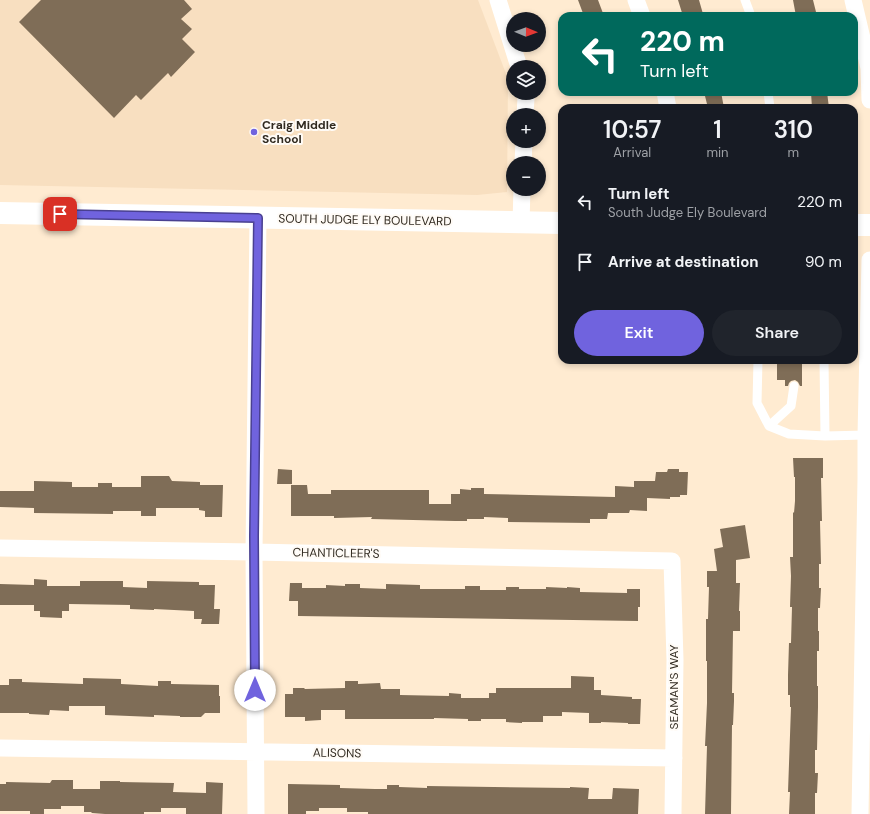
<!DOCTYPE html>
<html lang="en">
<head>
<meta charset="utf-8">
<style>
	:root { --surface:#171b24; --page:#20242c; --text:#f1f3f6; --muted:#9ea1a6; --accent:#7063de }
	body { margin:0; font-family:"DM Sans",sans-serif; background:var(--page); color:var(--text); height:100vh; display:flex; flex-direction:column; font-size:15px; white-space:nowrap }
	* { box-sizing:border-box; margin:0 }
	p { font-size:13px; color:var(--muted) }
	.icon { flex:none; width:22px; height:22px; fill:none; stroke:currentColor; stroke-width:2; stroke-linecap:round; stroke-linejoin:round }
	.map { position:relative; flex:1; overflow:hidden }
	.details { position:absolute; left:558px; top:104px; width:300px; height:260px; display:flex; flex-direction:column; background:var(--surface); border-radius:12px; box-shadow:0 2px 6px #0003 }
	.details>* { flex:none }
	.banner { position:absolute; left:558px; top:12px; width:300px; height:84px; border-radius:12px; box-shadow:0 2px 6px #0003; background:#00695c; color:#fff; overflow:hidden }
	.needle { width:26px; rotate:91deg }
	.controls { position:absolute; left:506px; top:12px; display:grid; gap:8px }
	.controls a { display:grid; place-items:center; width:40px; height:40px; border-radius:50%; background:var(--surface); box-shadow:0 2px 6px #0003; font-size:20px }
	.pin { position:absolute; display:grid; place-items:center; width:34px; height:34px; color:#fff; margin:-17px; border-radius:8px; box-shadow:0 2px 6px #0006 }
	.me { position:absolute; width:44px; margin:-22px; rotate:0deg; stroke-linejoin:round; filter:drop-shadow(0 0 3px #0008) }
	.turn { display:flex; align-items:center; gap:14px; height:84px; padding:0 16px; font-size:18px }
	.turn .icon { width:52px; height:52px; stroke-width:2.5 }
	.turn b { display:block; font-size:28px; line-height:34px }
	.eta { display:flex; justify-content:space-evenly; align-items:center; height:68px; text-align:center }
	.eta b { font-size:24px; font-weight:600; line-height:28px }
	.action { display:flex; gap:8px; margin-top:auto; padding:8px 16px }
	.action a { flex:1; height:46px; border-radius:24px; background:var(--accent); color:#fff; font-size:16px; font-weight:600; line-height:46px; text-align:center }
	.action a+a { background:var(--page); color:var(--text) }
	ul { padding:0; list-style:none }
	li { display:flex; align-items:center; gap:12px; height:60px; padding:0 16px }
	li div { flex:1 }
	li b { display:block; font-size:15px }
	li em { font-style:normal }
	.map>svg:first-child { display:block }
	.built { fill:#f8dfc0 }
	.building { fill:#7f6d57 }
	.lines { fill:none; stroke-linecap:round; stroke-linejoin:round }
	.service { stroke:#fff; stroke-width:9 }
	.minor { stroke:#fff; stroke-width:17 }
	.secondary { stroke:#fff; stroke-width:22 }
	.route-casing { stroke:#494090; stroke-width:10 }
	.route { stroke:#7063de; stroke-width:7 }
	.poi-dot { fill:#7063de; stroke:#fffbf6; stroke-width:1.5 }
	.labels { text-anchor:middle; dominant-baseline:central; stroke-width:4; stroke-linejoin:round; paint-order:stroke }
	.poi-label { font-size:12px; font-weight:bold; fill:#312a20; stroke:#fffbf6; text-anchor:start }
	.street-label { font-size:12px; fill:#312a20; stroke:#fffbf6 }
</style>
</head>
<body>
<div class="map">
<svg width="870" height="814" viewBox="0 0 870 814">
	<rect width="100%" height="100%" fill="#ffebd1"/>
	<path class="built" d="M0 0H478L508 79 507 192 477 195 0 185Z"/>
	<path class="building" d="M41 0H184L192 9 181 19 192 29 182 39 195 52 171 77 168 73 141 100 136 95 114 118 19 22Z
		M578 0H598L604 16H584Z
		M678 0H699L703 14 695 16H683Z
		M793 0H813L817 16H796Z
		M704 92H721L724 108H708Z
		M811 92H827L829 108H812Z
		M777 360H802V386H800L798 382 795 380 791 381 789 383 788 386H785V380H777Z
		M793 458H823V478H821L822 521H820L821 564H819V588H821L820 608H818V631H819V651H817V686H818V707L817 750H815V773H818L817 793H815V814H789L790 792H788L791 707H790V695H788V675L789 643H791L792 607H790L791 576 790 557H793V512L794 513 795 501V477H794Z
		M278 469 292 470V484H277Z
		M668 469H679V472H688L687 495H680V497H670V499L647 498V511L630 510 629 513H608L607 519H590V523L508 522V518L484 517V519H467V521H455L371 519 372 517 334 518V516H291V485H307L308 494H331V490H429V504H451V494H460V489L471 490V488H484V494L615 497V486L634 487V481H655L656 472H667Z
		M141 476H169L172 481 200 482V485H223L222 517H205V511L199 510V508H156V516H141V511H113V514L34 513V508L0 507V491H34V481L72 482V487H98V483H112V487H141Z
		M745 525 750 558 736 560V583H740L739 611H740V631H733L732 693H734V701L733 725H732L731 814H705L707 746H705L707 703V661H706V619H708L709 587H707V571H717L714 549 723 547 720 529Z
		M34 579 47 580V586H80V581H123V587L147 588V581L199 582V585H215L214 609H220L219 624H201L202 619H194V611L154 609V610L130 609V605L69 604V611H62V618L40 617V611H34V605H0V584L34 585Z
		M290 583H302V588H326V585L345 586V584H360V588L386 589V584L420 585V589H465V586H480V590H506V587H519V589H546V587L567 588V587L580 588V592L627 593V589H640V607H638V621L298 616V601H289Z
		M571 676 594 677V690H601V695L632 697V699H641L640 724H628V723L601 722V723H589V713L562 712V716H543V722H522V723L506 722V719H481V721H468V719L434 718V719H345V710H321V720L305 721V717H285V694H293V688H304L305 689 345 688V681H358V684L380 683 381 689H400V695L449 696V693L461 694V698H489V693H496V688H571Z
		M83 678 121 679V684L158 686V681H171V684L219 685V696H220V713H205L201 717H180V716L154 715V717L105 715V706H69V711L50 710 49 715 29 714V713H0V685H9V679H22V682L83 684Z
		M52 780H73V789H100V781H120V782L174 783 173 792 206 793V782L223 783 222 814H186V808H161V812H144V814H105L92 813 91 812H84V806H61V809H44V814H30V811H0V784H6V782L50 783Z
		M288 784 340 785V788L375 789H387V785H399V787L427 788V786L570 788V787L589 788 588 799H612L613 788 639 789 638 814H368V812H347V808H319V811H306V814H288Z"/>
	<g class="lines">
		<path class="service" d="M745 0 751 16
			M768 92 770 108
			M758 360 757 403 769 426 789 434 825 436 866 435
			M824 360 825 436
			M769 426 791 406 794 386"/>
		<path class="minor" d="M498 0 519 67
			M636 0 642 16
			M853 0 869 68 870 100
			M665 92 668 108
			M525 93 526 98 525 115
			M523 163 524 141
			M521 222 522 189
			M0 548 254 552 672 561 675 660 673 814
			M0 748 674 758
			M256 814 254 552 258 218
			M860 814 866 479V435L870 260"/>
		<path class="secondary" d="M0 213 562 223
			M854 225H870"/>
	</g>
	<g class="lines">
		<g class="route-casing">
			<path id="route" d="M60 214 258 218 254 536 255 690"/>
		</g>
		<use href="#route" class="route"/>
	</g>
	<circle class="poi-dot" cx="254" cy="132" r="4"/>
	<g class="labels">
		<g class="poi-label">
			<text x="262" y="125">Craig Middle<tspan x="262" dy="14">School</tspan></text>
		</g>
		<g class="street-label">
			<text transform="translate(365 220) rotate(1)">SOUTH JUDGE ELY BOULEVARD</text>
			<text transform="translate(336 553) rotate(1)">CHANTICLEER'S</text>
			<text transform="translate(674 687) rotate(-90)">SEAMAN'S WAY</text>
			<text transform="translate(337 753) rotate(1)">ALISONS</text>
		</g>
	</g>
</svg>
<div class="controls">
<a><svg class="needle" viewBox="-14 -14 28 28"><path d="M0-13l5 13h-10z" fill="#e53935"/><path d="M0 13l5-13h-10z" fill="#9ea1a6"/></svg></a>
<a><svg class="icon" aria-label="layers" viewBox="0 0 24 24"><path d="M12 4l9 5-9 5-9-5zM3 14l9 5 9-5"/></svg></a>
<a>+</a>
<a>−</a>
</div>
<div class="pin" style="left:60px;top:214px;background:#d93025"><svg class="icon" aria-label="arrive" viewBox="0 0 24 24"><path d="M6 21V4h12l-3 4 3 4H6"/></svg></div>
<svg class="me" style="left:255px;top:690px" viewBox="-20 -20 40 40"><circle r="19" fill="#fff"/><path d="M0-13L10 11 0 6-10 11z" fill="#7063de"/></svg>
<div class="banner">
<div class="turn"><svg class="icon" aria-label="left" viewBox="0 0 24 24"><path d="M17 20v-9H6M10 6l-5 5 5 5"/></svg><div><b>220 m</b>Turn left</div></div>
</div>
<section class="details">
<div class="eta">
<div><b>10:57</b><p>Arrival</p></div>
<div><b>1</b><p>min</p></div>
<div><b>310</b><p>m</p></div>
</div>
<ul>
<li><svg class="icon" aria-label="left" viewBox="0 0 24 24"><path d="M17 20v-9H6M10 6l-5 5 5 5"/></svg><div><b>Turn left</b><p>South Judge Ely Boulevard</p></div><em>220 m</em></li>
<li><svg class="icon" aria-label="arrive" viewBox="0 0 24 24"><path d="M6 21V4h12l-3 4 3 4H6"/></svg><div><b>Arrive at destination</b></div><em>90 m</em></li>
</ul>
<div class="action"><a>Exit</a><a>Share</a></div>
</section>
</div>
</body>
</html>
